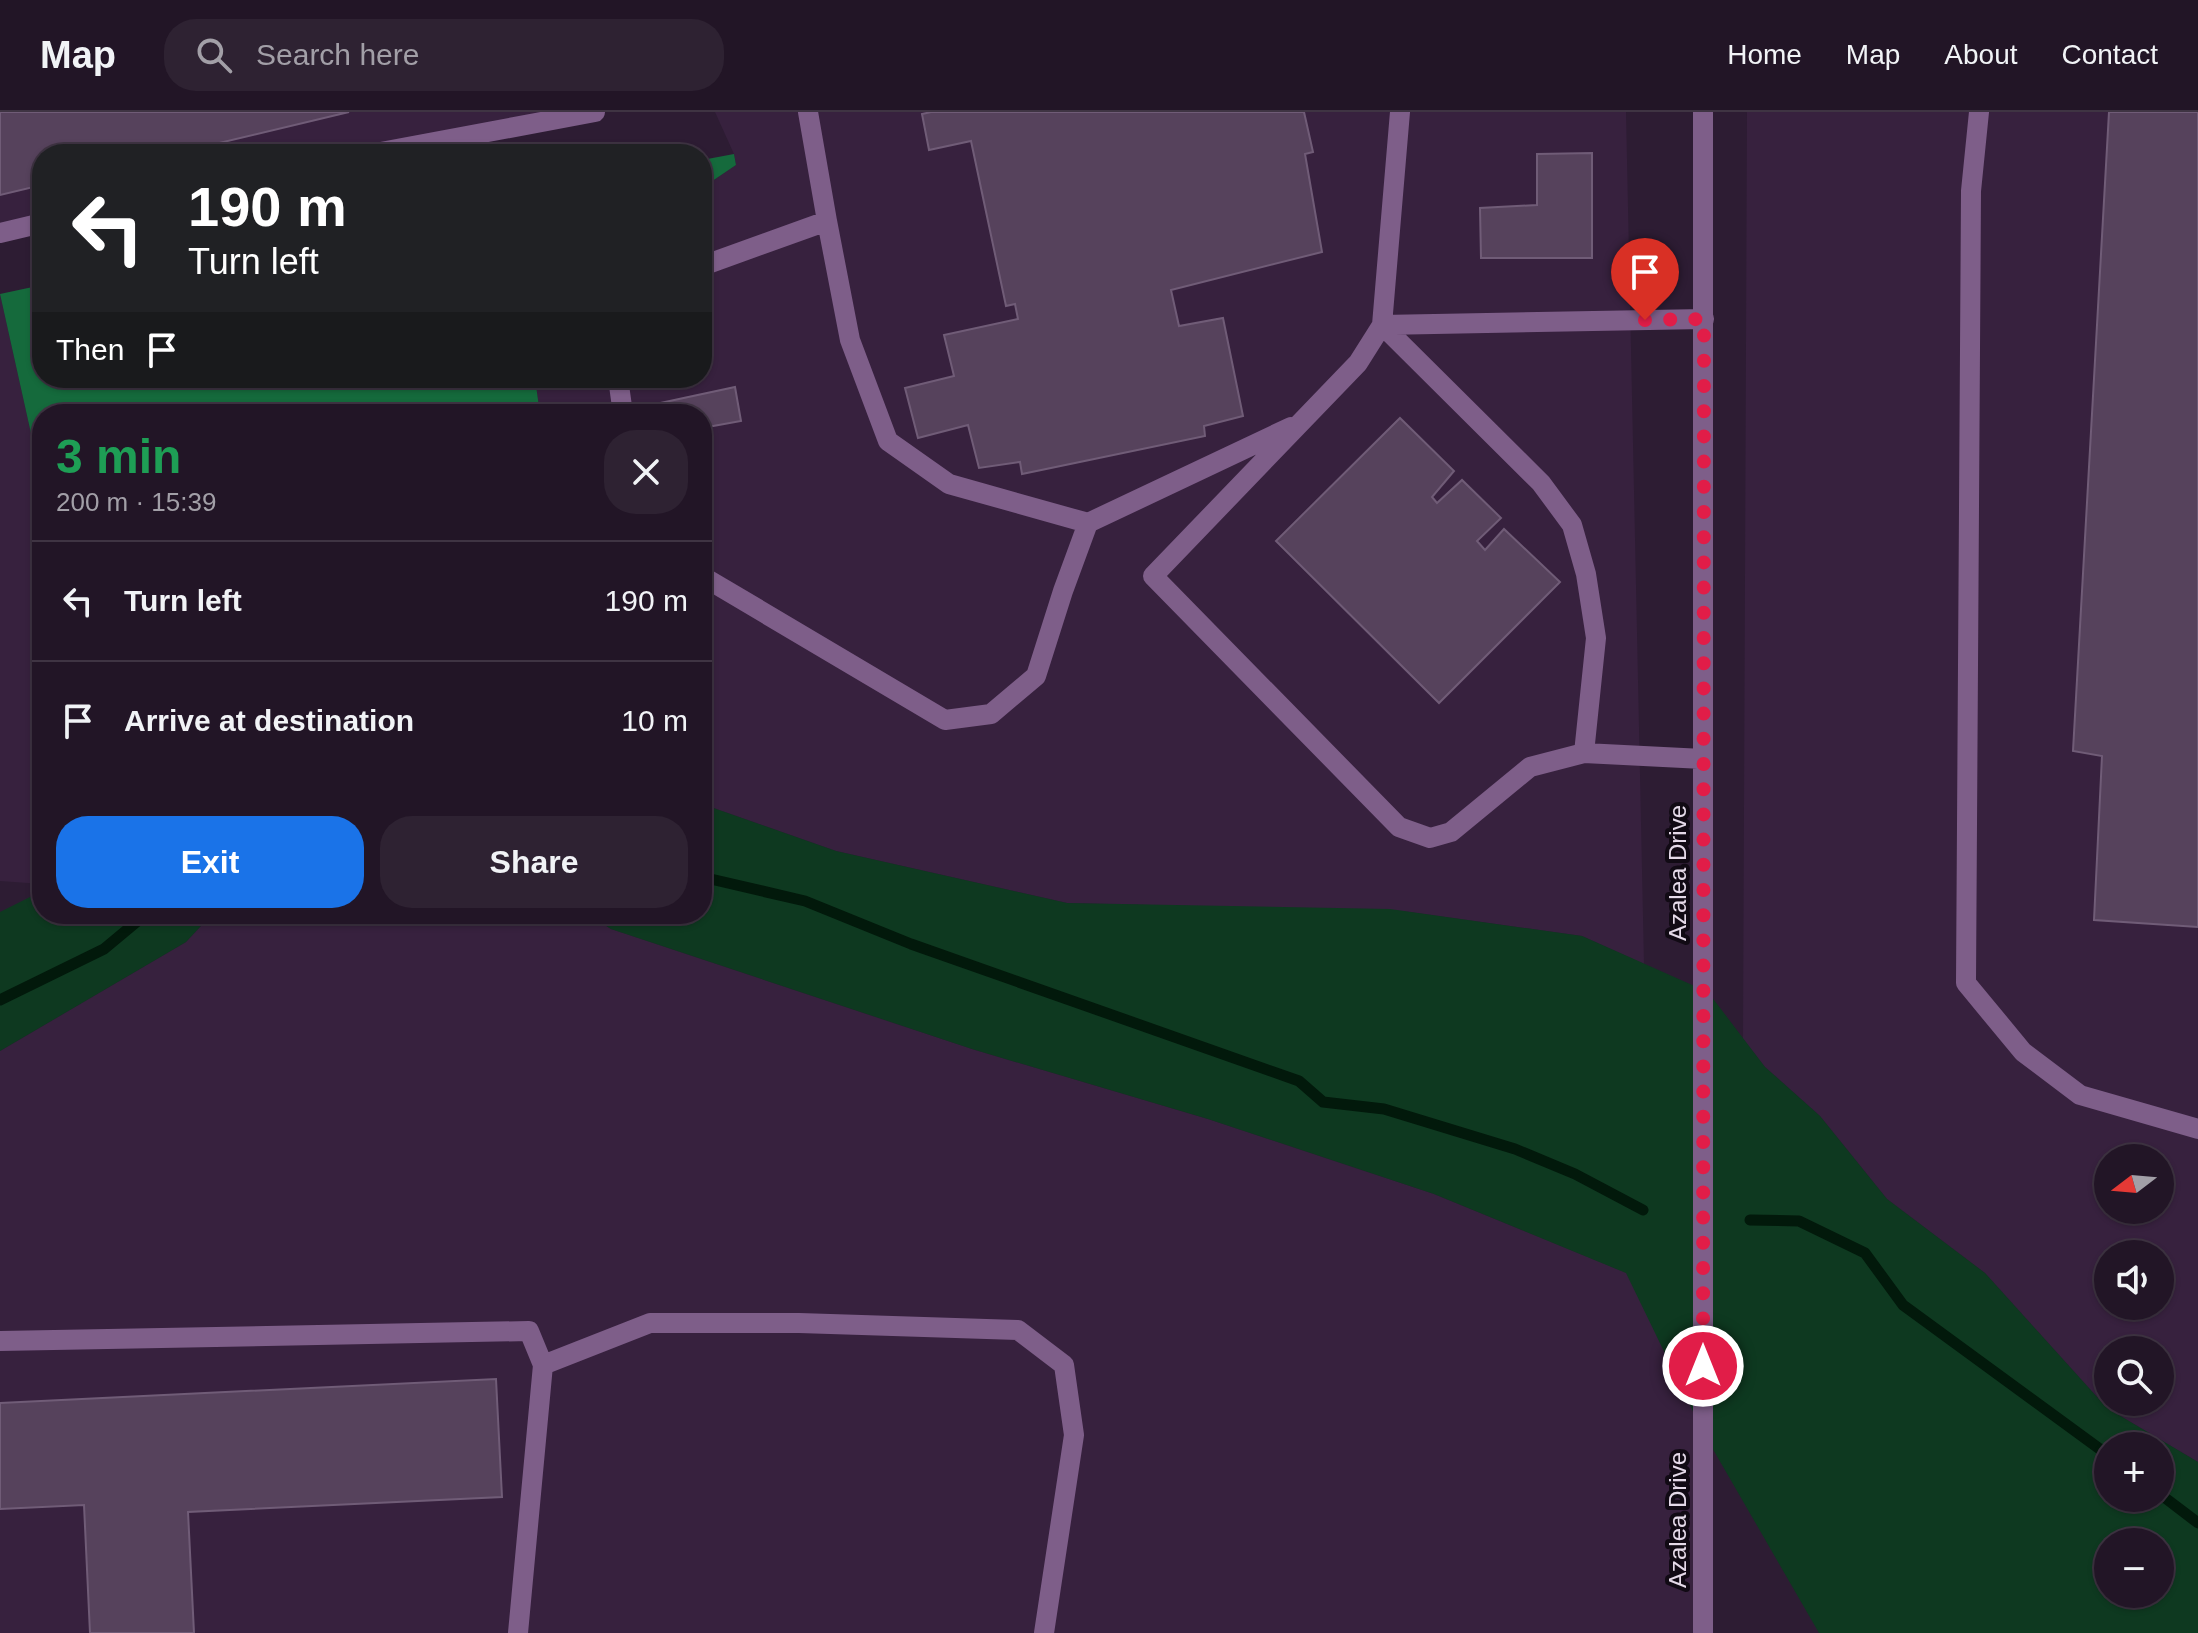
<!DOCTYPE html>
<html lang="en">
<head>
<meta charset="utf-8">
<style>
	:root { --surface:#221526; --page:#2e2232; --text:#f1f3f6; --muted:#a29fa7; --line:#3f3443; --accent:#1a73e8 }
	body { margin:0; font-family:Arial,sans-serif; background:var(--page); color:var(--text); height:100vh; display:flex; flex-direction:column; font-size:30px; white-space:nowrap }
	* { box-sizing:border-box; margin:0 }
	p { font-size:26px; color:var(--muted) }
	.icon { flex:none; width:44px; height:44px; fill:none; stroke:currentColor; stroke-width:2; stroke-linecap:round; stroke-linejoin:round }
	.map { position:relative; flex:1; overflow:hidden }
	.details { position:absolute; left:32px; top:292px; width:680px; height:520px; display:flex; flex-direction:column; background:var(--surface); border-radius:32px; box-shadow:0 2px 6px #0004,0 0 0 2px var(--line) }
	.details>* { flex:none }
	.banner { position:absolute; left:32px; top:32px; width:680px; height:244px; border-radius:32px; box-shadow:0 2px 6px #0004,0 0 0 2px var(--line); background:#202124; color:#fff; overflow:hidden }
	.needle { width:52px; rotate:254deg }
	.buttons { position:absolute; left:2094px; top:1032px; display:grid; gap:16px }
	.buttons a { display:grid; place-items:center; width:80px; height:80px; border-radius:50%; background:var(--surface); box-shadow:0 2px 6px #0004,0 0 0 2px var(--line); font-size:40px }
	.pin { position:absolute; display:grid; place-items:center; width:68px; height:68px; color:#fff; margin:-82px -34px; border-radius:50% 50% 50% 0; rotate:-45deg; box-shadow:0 0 8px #0007 }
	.pin .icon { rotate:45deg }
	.me { position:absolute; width:88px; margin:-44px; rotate:0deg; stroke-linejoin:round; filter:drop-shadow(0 0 6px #0008) }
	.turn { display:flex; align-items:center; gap:28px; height:168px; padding:0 24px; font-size:36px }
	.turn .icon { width:104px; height:104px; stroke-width:2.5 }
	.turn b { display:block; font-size:56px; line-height:68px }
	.then { display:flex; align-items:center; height:76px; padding:0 24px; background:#0003; gap:16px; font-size:30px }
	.round { display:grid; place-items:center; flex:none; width:84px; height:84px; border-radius:32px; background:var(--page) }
	.headline { display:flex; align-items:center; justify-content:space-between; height:136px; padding:0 24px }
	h1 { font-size:48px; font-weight:800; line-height:60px; color:#1e9e55 }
	.button { display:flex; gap:16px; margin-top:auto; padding:16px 24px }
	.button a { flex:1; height:92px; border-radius:32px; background:var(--accent); color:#fff; font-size:32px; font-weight:800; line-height:92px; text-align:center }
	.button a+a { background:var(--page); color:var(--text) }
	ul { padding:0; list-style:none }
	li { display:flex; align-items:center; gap:24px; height:120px; padding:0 24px; border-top:2px solid var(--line) }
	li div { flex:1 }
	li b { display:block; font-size:30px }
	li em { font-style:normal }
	header { display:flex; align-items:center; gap:48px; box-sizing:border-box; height:112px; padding:0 40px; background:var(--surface); border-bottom:2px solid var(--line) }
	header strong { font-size:38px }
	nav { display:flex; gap:44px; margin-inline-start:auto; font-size:28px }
	.search { width:560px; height:72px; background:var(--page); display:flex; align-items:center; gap:20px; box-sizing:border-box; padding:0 28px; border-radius:32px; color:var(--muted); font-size:30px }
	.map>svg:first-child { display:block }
	.built { fill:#37213e; fill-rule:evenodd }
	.green { fill:#0e3920; fill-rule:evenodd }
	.forest { fill:#156a3c }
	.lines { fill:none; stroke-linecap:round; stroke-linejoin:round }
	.stream { stroke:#02190b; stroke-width:11 }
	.building { fill:#56425c; stroke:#705c77; stroke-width:2 }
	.minor { stroke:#7e5e89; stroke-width:20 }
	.route { stroke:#e11d48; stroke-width:14; stroke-dasharray:0 25.2 }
	.labels { text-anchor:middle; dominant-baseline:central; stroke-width:8; stroke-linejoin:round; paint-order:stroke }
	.street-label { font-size:24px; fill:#e5dae9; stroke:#110a14 }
</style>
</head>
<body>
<header>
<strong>Map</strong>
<div class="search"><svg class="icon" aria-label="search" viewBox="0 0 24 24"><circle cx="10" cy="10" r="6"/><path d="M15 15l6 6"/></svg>Search here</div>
<nav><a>Home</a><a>Map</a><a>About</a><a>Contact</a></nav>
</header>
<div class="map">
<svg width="2198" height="1521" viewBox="0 0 2198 1521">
	<rect width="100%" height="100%" fill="#2d1c33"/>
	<path class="built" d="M0 0H595L370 42H42V111L0 121Z
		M715 0H1626L1644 852 1582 824 1402 799 1067 791 836 739 702 692V302H540L535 266H702V76L736 53 734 42Z
		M1747 0H2198V1350L2107 1296 1985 1161 1887 1087 1820 1004 1765 955 1743 927ZM2108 1046H2160V1098H2108ZM2108 1142H2160V1194H2108ZM2108 1238H2160V1290H2108Z
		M0 182 42 371V772L0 769Z
		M212 802H588L611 817 972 937 1208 1007 1434 1082 1627 1161 1703 1164V1521H0V939L186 830Z"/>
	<path class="green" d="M702 692 836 739 1067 791 1390 797 1582 824 1708 880 1765 955 1820 1004 1887 1087 1985 1161 2107 1296 2198 1350V1521H1819L1703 1320 1626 1161 1434 1082 1208 1007 972 937 611 817 588 802H702ZM2108 1334H2160V1386H2108ZM2108 1430H2160V1482H2108Z
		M42 779V802H212L186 830 0 939V800Z"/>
	<path class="forest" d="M734 42 736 53 702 76V48Z
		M42 173V266H535L540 302H42V371L0 182Z"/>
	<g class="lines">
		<path class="stream" d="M702 765 805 789 911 832 1299 969 1323 990 1384 997 1515 1037 1575 1062 1643 1098
			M0 888 104 837 146 802
			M1750 1108 1799 1109 1865 1141 1903 1193 2108 1343
			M2160 1382 2198 1411"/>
	</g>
	<path class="building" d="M0 0H349L173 42H42V73L0 83Z
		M931 0H1304L1313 40 1305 42 1322 140 1171 178 1179 214 1223 206 1243 304 1204 314 1205 324 1022 362 1020 350 979 356 968 313 918 326 905 276 954 264 944 223 1018 207 1015 192 1006 194 971 29 929 38 922 2Z
		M2109 0H2198V815L2094 808 2102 644 2073 639Z
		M1592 41V146H1481L1480 96 1537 93V42Z
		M735 275 741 309 702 316V302H639L637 296Z
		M1400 306 1454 359 1432 385 1437 391 1462 368 1501 406 1477 429 1485 438 1504 417 1560 470 1439 591 1276 429Z
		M496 1267 502 1385 188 1400 194 1521H90L84 1393 0 1397V1291Z"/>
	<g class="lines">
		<path class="minor" d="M1400 0 1382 213 1704 207
			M1703 0V1521
			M1979 0 1971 79 1966 871 2023 940 2080 983 2198 1017
			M370 42 595 0
			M827 109 850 228 888 329 949 372 1088 411
			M0 121 42 111
			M702 154 827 109 808 0
			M618 266 623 302
			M702 464 945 608 991 602 1036 564 1063 479 1088 411 1291 315
			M1584 641 1596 526 1586 462 1572 413 1541 371 1382 213 1358 251 1153 464 1399 715 1430 726 1451 720 1530 655 1584 641 1703 647
			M0 1229 529 1219 543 1253 518 1521
			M543 1253 650 1211H799L1018 1218 1064 1253 1074 1323 1044 1521"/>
	</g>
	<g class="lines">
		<path class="route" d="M1645 208 1704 207 1703 1254"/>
	</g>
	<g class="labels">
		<g class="street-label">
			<text transform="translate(1677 761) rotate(-90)">Azalea Drive</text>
			<text transform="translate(1677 1408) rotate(-90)">Azalea Drive</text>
		</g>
	</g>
</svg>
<div class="buttons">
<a><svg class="needle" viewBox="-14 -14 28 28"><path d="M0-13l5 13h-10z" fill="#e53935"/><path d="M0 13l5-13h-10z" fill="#a29fa7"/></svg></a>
<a><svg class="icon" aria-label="sound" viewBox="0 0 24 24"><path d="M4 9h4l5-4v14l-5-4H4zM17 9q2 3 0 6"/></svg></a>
<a><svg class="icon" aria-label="search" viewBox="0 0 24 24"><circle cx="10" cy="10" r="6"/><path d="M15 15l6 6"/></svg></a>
<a>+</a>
<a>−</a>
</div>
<div class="pin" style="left:1645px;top:208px;background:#d93025"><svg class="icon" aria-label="arrive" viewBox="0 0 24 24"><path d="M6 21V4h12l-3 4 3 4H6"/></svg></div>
<svg class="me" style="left:1703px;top:1254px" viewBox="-20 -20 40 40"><circle r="17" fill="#e11d48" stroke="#fff" stroke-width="3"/><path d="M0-11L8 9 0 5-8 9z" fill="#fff"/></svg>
<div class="banner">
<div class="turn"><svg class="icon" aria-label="left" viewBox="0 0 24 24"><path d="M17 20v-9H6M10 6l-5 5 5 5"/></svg><div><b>190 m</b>Turn left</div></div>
<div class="then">Then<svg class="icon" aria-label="arrive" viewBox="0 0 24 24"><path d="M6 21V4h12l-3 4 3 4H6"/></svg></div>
</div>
<section class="details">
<div class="headline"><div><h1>3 min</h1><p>200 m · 15:39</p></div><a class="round"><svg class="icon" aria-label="close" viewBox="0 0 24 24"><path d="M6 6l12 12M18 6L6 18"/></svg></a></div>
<ul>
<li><svg class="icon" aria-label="left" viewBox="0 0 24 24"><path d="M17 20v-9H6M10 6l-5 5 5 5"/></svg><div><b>Turn left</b></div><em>190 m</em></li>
<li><svg class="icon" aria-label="arrive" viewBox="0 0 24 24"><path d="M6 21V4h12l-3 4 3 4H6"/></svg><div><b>Arrive at destination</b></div><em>10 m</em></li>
</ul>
<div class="button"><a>Exit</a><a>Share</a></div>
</section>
</div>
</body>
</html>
